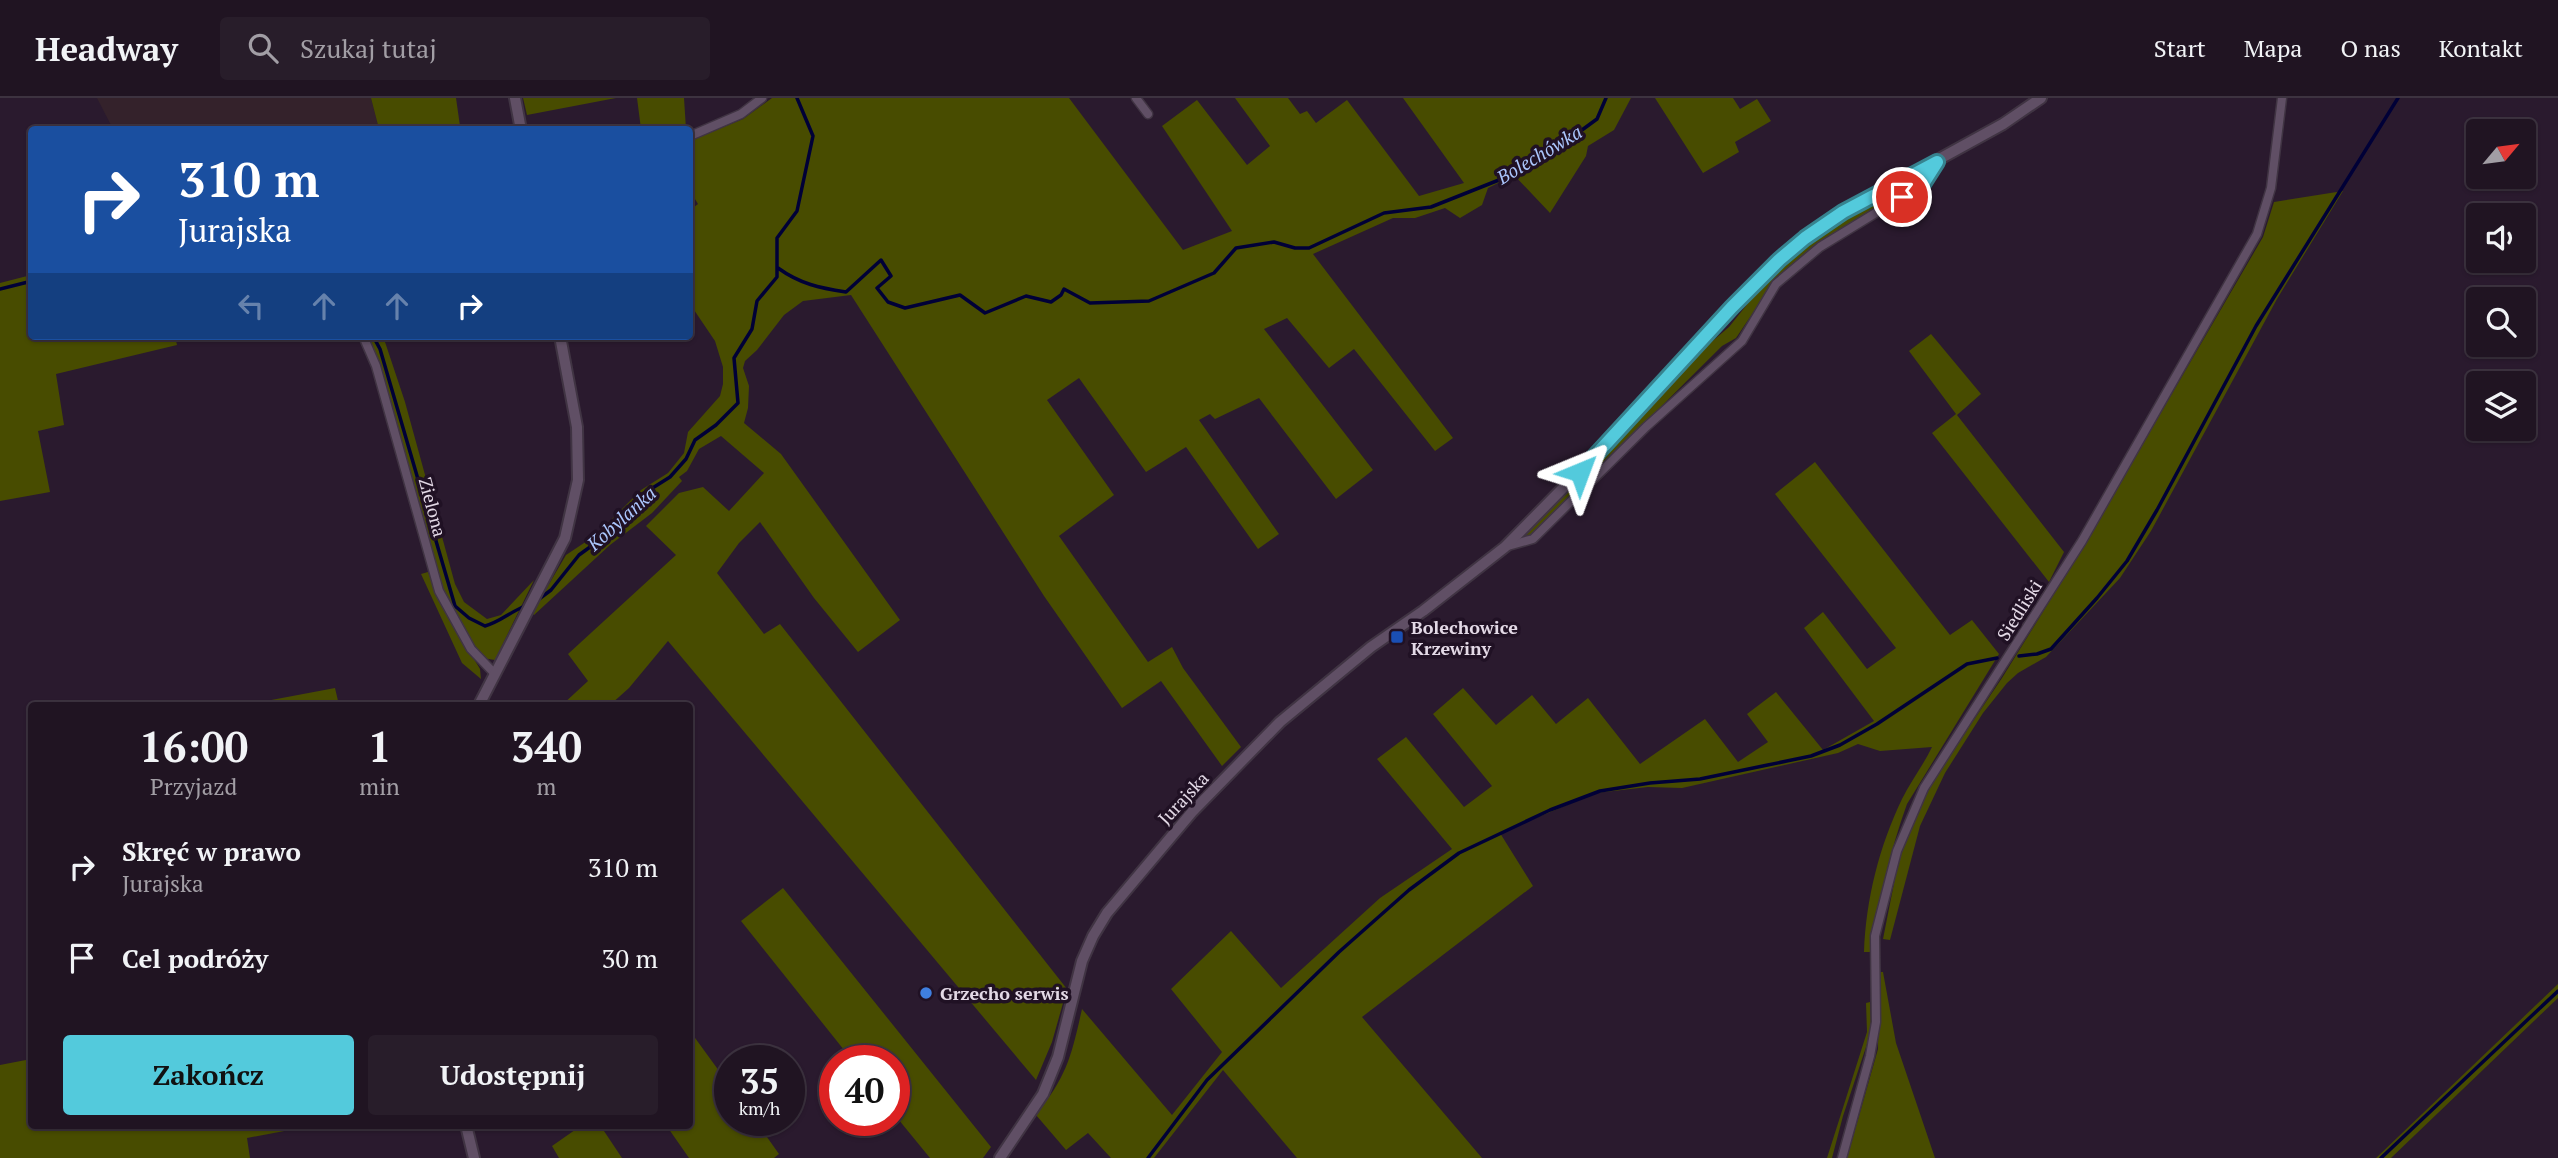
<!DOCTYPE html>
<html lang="pl">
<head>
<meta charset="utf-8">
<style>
	:root { --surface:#201422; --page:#281d2a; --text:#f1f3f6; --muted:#a29ea5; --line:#3d3340; --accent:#53cadc }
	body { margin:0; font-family:"PT Serif",serif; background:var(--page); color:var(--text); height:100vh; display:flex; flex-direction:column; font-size:26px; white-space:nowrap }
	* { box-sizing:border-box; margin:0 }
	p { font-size:23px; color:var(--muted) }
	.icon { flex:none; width:38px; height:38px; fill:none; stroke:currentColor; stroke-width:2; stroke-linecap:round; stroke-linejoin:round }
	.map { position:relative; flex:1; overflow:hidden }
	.panel { position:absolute; left:28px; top:604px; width:665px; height:427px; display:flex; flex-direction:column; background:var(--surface); border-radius:7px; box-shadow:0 2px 5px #0004,0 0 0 2px var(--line) }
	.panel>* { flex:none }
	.banner { position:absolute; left:28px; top:28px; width:665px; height:214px; border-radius:7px; box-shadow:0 2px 5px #0004,0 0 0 2px var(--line); background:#1a4fa0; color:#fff; overflow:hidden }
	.needle { width:46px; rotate:61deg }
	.fabs { position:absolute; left:2466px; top:21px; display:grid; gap:14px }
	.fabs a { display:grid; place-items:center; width:70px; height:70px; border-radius:7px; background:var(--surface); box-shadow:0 2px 5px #0004,0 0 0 2px var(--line); font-size:35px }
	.speed { position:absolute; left:714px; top:947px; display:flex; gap:14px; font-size:35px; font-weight:700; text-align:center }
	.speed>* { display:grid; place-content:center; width:91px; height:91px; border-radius:50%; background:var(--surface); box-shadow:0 2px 5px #0004,0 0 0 2px var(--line); line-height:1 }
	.speed small { font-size:18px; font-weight:400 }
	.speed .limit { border:10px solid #d22; background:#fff; color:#111 }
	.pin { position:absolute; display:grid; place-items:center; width:60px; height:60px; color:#fff; margin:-30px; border:4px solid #fff; border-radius:50%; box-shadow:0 2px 7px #0007 }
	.me { position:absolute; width:77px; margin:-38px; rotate:44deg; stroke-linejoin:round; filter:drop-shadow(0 0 5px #0008) }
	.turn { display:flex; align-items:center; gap:24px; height:147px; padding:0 35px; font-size:32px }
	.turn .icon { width:91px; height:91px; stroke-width:2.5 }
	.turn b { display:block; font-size:49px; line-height:60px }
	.lanes { display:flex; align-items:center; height:66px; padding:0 35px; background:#0003; justify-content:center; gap:35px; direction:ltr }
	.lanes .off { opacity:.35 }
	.eta { display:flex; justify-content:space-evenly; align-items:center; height:119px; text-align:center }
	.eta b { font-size:42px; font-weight:700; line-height:49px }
	.cta { display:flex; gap:14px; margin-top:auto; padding:14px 35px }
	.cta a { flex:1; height:80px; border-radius:7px; background:var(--accent); color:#111; font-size:28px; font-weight:700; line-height:80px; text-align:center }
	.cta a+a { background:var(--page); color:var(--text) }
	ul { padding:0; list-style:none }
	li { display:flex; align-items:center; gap:21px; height:91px; padding:0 35px }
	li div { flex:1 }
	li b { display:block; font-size:26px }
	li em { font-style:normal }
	header { display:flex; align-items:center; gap:42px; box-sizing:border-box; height:98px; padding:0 35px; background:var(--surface); border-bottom:2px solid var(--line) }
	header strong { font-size:33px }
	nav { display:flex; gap:38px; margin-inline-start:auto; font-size:24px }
	.search { width:490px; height:63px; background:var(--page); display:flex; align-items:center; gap:18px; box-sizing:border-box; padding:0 24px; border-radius:7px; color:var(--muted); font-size:26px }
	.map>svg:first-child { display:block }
	.industrial { fill:#34222b }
	.green { fill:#484c00 }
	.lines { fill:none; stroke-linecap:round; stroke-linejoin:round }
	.stream { stroke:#000037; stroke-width:3.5 }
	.street-casing { stroke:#403443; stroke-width:11 }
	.secondary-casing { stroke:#403443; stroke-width:14 }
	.street { stroke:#604f65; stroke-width:8 }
	.secondary { stroke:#604f65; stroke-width:10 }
	.route-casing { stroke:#36838f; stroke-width:18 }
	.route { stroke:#53cadc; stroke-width:12 }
	.transit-dot { fill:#1a4fb4; stroke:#201124; stroke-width:2.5 }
	.shop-dot { fill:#3f7fe0; stroke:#201124; stroke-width:2.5 }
	.labels { text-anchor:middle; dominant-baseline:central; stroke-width:7; stroke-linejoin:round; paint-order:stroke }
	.street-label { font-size:18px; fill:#e3d9e6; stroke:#201124 }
	.poi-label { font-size:18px; font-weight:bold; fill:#e3d9e6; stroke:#201124; text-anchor:start }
	.water-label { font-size:19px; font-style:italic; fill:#abc6fd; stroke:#201124 }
</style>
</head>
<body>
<header>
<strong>Headway</strong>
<div class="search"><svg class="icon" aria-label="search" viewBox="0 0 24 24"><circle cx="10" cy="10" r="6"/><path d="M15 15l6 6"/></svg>Szukaj tutaj</div>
<nav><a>Start</a><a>Mapa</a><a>O nas</a><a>Kontakt</a></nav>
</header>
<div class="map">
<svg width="2558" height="1060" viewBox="0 0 2558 1060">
	<rect width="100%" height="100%" fill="#2a1a2e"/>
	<path class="industrial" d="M97 0H371L379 31H113Z"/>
	<path class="green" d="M371 0H456L460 28 445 32 379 31Z
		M523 0H616L527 17Z
		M637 0H684L686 31H641Z
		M772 0H1069L1183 152 1232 133 1162 28 1197 2 1247 67 1270 48 1235 0H1288L1300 16 1307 13 1316 25 1347 2 1419 98 1464 85 1403 0H1631L1614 32 1588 48 1586 58 1550 115 1514 77 1488 90 1482 107 1460 120 1445 110 1415 120H1393L1313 156 1453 340 1435 353 1354 251 1329 270 1287 220 1264 231 1373 372 1336 401 1259 300 1215 321 1210 316 1199 322 1279 436 1258 451 1186 349 1146 374 1079 280 1047 302 1114 397 1059 438 1148 564 1172 549 1183 570 1241 649 1222 668 1161 583 1122 610 1044 498 851 197 803 203 784 217 757 252 745 263 743 270 749 288 748 310 744 325 781 356 900 522 858 554 814 500 760 424 739 445 717 475 764 536 780 526 1067 891 1052 944 1036 982 668 543 629 590 610 607H562L588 583 568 556 676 457 646 428 679 395 703 389 729 413 764 375 721 338 699 351 687 373 679 379 682 383 652 415 610 447 534 517 532 515 566 457 596 437 641 392 668 375 684 355 688 334 720 298 723 286V269L715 243 690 206V112L698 106 690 93V43L743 21Z
		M1655 0H1733L1740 11 1757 1 1771 23 1735 44 1739 54 1703 75Z
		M1916 81 1911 88 1833 137 1773 185 1736 240 1722 248 1535 434 1529 439H1521L1695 258 1729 229 1781 164 1844 117Z
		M2343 93 2277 201 2151 433 2120 480 2046 559 2018 575 2007 585 1983 615 1945 675 1920 728 1890 842 1883 841 1897 770 1908 732 1926 693 2002 580 2081 452 2263 139 2274 104Z
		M31 177 32 238H175L177 247 56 276 64 327 38 333 50 394 0 403V185Z
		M1931 236 1981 296 1957 317 2064 454 2049 484 1932 335 1956 316 1909 253Z
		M367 238H383L405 304 455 486 464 504 487 521 501 517 534 482 495 562 482 560 447 506 372 247Z
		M1815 364 1950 537 1972 522 1999 556 1907 706C1890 753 1878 804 1871 854H1864C1866 801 1879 749 1902 701 1911 683 1924 666 1932 649L1880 653 1858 646 1838 655 1682 690 1648 689 1596 695 1500 735 1533 788 1362 919 1482 1060H1297L1223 972 1154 1060H1111L1088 1035 1066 1052 1036 1017C1067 977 1071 960 1082 911L1172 1017 1222 954 1171 891 1231 833 1281 890 1380 800 1452 751 1377 661 1406 639 1464 709 1492 688 1433 616 1463 590 1496 627 1532 597 1556 626 1588 600 1640 666 1705 621 1738 664 1768 644 1747 616 1776 594 1823 652 1874 623 1804 530 1823 514 1867 571 1896 550 1775 396Z
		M428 474 441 506 480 571 481 581 462 565 421 476Z
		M335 590 339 607H244Z
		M783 790 991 1049 983 1060H930L894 1016V962H852L741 823Z
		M1879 874H1883L1896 945 1935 1060H1847L1878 951Z
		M2558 886V900L2391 1060H2376Z
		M1870 904 1871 934 1843 1018 1832 1060H1827L1867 934 1866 905Z
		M690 933 730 988V1022H755L779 1056 774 1060H689L666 1027H690Z
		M31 961 32 1027H162L164 1032 190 1027H316L247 1040 250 1060H0V967Z
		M582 1027H600L622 1060H559L552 1048Z"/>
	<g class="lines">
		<path class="stream" d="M778 170C800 186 820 190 846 194L881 162 891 178 877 190 888 204 905 210 960 197 985 215 1026 198 1051 204 1061 197 1064 191 1090 205 1149 203 1214 175 1236 150 1274 144 1295 150H1309L1384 115 1431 109 1509 78 1571 40 1597 21 1606 0
			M0 191 32 183
			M373 238 380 251 455 508 469 520 485 528C500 524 510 514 525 508
			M535 504 551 492 579 457 612 433 643 396 670 379 686 361 695 342 716 327 738 305 734 260 752 231 757 203 777 179V140L797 113 813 38 797 0
			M2019 558 2037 556 2051 551 2097 500 2127 463 2157 412 2256 228 2398 0
			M1148 1060 1207 982 1339 854 1409 792 1459 755 1550 712 1600 693 1650 685 1700 681 1811 658 1840 647 1877 626 1967 566 1997 560
			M2381 1060 2558 893"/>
		<g class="street-casing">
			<path id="street" d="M1136 0 1148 16
				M690 38 741 16 762 0
				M363 238 376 268 439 493 471 551 494 575
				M1508 448 1533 441 1646 329 1742 243 1776 186 1820 149 1923 86 1937 63
				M1842 1060 1870 958 1876 924 1875 838 1897 753 1924 690 2082 443 2257 136 2271 90 2282 0"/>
		</g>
		<g class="secondary-casing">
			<path id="secondary" d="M515 0 521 32
				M479 607 565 440 578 382 577 329 560 238
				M466 1027 474 1060
				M1000 1060 1043 996 1058 959 1082 863 1093 838 1107 815 1192 714 1280 624 1371 549 1423 513 1505 449 1622 330 1761 179 1805 140 1843 114 2003 26 2041 0"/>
		</g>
		<use href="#street" class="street"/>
		<use href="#secondary" class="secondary"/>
	</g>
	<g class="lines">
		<g class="route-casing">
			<path id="route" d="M1580 374 1732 209 1779 162 1805 140 1843 114 1937 64 1923 86 1902 99"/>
		</g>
		<use href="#route" class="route"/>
	</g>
	<rect class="transit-dot" x="1390" y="532" width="14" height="14" rx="3.5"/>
	<circle class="shop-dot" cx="926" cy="895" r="7"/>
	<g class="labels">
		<g class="street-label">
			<text transform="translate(433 409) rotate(75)">Zielona</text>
			<text transform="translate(2019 512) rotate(-58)">Siedliski</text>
			<text transform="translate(1183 700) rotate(-47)">Jurajska</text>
		</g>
		<g class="poi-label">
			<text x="1411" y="529">Bolechowice<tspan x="1411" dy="21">Krzewiny</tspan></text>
			<text x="940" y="895">Grzecho serwis</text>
		</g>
		<g class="water-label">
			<text transform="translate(1539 56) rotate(-31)">Bolechówka</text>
			<text transform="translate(621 420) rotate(-42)">Kobylanka</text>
		</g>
	</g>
</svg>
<div class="fabs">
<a><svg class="needle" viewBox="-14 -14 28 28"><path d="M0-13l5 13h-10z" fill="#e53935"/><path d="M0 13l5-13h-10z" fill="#a29ea5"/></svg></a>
<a><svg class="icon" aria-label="sound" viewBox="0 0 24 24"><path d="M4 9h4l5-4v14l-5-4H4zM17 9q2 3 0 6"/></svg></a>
<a><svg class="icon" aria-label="search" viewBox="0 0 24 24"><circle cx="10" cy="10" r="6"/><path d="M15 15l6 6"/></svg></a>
<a><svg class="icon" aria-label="layers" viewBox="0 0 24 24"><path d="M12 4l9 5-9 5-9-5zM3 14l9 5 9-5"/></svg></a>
</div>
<div class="speed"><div>35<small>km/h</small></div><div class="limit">40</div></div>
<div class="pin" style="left:1902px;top:99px;background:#d93025"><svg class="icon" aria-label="arrive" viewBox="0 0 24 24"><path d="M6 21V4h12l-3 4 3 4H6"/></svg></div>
<svg class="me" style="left:1580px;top:374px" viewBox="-20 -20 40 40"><path d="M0-17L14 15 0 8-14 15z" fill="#53cadc" stroke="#fff" stroke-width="4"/></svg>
<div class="banner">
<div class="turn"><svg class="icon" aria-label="right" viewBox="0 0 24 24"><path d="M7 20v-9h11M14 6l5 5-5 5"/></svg><div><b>310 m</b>Jurajska</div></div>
<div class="lanes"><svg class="icon off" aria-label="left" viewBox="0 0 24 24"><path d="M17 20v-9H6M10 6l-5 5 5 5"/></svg><svg class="icon off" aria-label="ahead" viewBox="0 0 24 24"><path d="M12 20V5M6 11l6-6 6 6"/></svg><svg class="icon off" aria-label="ahead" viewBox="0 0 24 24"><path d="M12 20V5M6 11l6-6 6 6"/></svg><svg class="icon" aria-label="right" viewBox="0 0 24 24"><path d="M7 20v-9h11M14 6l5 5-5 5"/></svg></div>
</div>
<section class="panel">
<div class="eta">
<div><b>16:00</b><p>Przyjazd</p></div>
<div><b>1</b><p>min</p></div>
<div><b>340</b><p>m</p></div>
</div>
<ul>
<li><svg class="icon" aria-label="right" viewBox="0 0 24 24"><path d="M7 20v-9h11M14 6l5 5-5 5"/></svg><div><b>Skręć w prawo</b><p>Jurajska</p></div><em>310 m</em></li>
<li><svg class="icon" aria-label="arrive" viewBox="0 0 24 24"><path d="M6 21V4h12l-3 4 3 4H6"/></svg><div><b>Cel podróży</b></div><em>30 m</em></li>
</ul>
<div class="cta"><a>Zakończ</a><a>Udostępnij</a></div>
</section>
</div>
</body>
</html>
